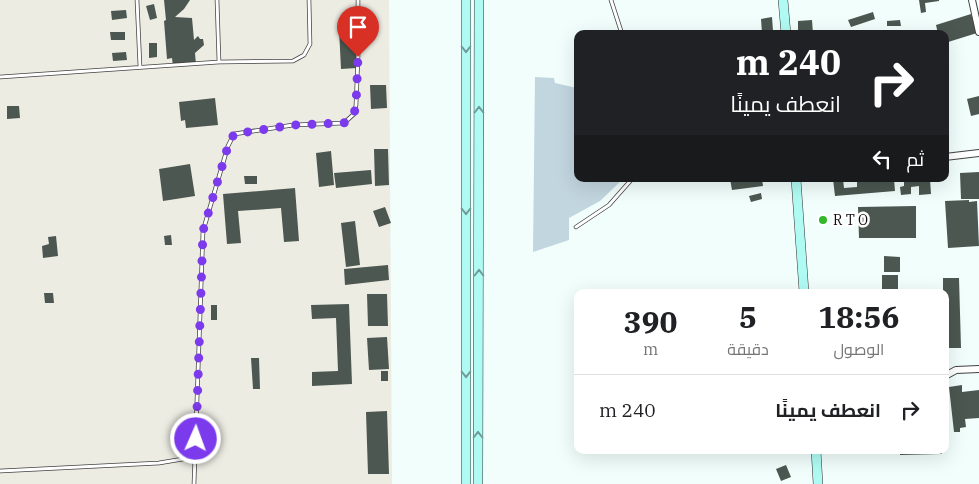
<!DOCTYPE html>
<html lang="ar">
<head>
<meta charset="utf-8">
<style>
	:root { --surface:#fff; --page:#f6f6f6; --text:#202124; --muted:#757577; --line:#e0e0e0 }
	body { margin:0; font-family:"IBM Plex Serif",Cairo,serif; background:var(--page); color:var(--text); direction:rtl; height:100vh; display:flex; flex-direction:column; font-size:19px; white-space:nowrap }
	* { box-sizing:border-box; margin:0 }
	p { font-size:16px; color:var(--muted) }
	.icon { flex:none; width:28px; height:28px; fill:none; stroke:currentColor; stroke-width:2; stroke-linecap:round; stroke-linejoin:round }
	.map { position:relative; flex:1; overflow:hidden; direction:ltr }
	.sheet { position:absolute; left:574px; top:289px; width:375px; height:165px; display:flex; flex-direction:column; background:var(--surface); border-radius:10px; box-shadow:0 5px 20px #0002; direction:rtl }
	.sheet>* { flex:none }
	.guide { position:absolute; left:574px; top:30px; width:375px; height:152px; border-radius:10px; box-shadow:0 5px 20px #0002; direction:rtl; background:#202124; color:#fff; overflow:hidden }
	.pin { position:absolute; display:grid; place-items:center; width:42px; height:42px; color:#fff; margin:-51px -21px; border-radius:50% 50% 50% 0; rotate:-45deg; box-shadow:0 0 5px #0007 }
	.pin .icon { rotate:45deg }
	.me { position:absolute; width:55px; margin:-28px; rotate:2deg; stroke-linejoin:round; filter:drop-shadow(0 0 4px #0008) }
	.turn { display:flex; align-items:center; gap:18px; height:105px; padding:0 25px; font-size:22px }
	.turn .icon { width:65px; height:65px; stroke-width:2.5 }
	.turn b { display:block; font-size:35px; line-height:42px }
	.then { display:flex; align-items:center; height:48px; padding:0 25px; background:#0003; gap:10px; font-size:19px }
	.eta { display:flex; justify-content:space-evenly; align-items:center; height:85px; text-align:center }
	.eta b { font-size:30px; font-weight:700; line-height:35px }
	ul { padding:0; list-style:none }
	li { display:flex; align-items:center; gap:15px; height:70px; padding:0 25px; border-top:1px solid var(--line) }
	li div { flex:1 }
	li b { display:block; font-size:19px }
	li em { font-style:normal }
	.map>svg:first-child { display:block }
	.industrial { fill:#edece3 }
	.cemetery { fill:#c2d6e0 }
	.building { fill:#4b5750 }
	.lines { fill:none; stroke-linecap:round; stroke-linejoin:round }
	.lane-casing { stroke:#414141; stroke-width:4.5 }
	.street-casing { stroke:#414141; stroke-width:8 }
	.secondary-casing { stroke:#303030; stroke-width:10 }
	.lane { stroke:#fff; stroke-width:3 }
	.street { stroke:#fff; stroke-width:6 }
	.secondary { stroke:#affbf3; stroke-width:9 }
	.oneway { stroke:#6f9c97 }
	.route { stroke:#7c3aed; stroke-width:9; stroke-dasharray:0 16.2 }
	.poi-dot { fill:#31b92c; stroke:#fff; stroke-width:2 }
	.labels { text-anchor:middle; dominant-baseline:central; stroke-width:5; stroke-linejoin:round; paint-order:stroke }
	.poi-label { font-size:14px; fill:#0e0e0e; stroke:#fff; text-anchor:start }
</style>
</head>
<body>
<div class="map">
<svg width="979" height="484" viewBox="0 0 979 484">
	<rect width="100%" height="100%" fill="#f1fefc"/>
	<path class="industrial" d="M0 0H389L392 484H0Z"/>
	<path class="cemetery" d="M535 77 554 78 555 83 577 88 578 179H623L600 201 569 218V240L533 252Z"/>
	<path class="building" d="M164 0H190L184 9 175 17 192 18 194 40 198 36 200 39H203L204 45 195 53 196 65 173 67 172 58 167 59 164 21 166 20Z
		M919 0H939V1L925 3 926 12 921 13Z
		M154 4 157 18 150 20 146 6Z
		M126 10 127 18 112 20 111 11Z
		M873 12 875 19 851 27 848 20Z
		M971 14 977 33 945 43V34H938L936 25Z
		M772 17 773 31 762 33 761 19Z
		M812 20 813 34H798V21Z
		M900 20 901 26H887V21Z
		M356 28 357 68 341 69 339 29Z
		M110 32H125V40H111Z
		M149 43H157V57L149 58Z
		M126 52 127 60 113 61 112 53Z
		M370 85H386L387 108 371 109Z
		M979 96V114L971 116 967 99Z
		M215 98 218 125 186 128 185 120 181 121 179 102Z
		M7 106H19L20 118 7 119Z
		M374 149H388L389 185 375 186Z
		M331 151 334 185 319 187 316 153Z
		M190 164 195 196 163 201 159 169Z
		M371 170 372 184 336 188 334 173Z
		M979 172V199H961L960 173Z
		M244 176H257V184H245Z
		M730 179H762L763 186 732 190Z
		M833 179H843L844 188 857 187V181L894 179 895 191 835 196Z
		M909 179H930L931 194 919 195V186L911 187V194L901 195 900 187 904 186V180Z
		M295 188 299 241 284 242 281 208 238 211 241 243 227 244 223 194Z
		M761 193 762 199 751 202 749 196Z
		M969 200V202L977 201 979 246 948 248 945 201Z
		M916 206V238H859L858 207Z
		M385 207 391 223 379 227 373 211Z
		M355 221 360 265 346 267 341 223Z
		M171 235 172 245H165L164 236Z
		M56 236 58 256 43 258 42 246 49 244 48 237Z
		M884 256 900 257V272H884Z
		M388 265 389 280 345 285 344 269Z
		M882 275H898V292H882Z
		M943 278H959L961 348H945V292H943Z
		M44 293H53L54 303H45Z
		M367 294H387L388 326H368Z
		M349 304 352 384 312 386V372L338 371 336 318 312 319 311 305Z
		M211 305H217V320H211Z
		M387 337 389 369 369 370 367 338Z
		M251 358H259L260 389H253Z
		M381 371H388V381H381Z
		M962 385V392L979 390V418L965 419 966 427 960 428V432H954L949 387Z
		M387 411 389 474H368L366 412Z
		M900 450H942V454L900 455Z
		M786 465 791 477 781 481 776 469Z"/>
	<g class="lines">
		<g class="lane-casing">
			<path id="lane" d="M137 0 140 67
				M217 0 219 62
				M611 0 622 34
				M0 77 219 62 293 61 304 55 310 44 309 0
				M576 227 609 205 632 179
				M0 471 159 463 195 457
				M194 484 203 231 228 146 234 134 293 125 344 123 354 114 356 105 358 57V0"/>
		</g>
		<g class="street-casing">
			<path id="street" d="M972 0 979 32
				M945 157 979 153
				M945 376 956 370 979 369"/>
		</g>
		<g class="secondary-casing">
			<path id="secondary" d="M466 0V484
				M783 0 786 34
				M796 179 804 292
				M816 450 818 484
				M478 484 479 0"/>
		</g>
		<use href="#lane" class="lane"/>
		<use href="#street" class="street"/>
		<use href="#secondary" class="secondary"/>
	</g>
	<defs><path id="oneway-chevron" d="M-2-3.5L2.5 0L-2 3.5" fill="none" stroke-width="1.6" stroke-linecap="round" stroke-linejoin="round" transform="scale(1.25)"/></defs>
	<g class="oneway">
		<use href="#oneway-chevron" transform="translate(466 49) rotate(90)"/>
		<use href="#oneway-chevron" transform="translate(479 110) rotate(-90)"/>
		<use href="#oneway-chevron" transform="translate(466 211) rotate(90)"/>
		<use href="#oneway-chevron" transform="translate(479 273) rotate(-90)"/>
		<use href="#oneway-chevron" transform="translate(466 374) rotate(90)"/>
		<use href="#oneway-chevron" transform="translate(478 435) rotate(-90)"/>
	</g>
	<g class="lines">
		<path class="route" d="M196 439 203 231 228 146 234 134 293 125 344 123 354 114 356 105 358 57"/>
	</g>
	<circle class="poi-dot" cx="823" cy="220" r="5"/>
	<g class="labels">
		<g class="poi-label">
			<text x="833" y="220">R T O</text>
		</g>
	</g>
</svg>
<div class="pin" style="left:358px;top:57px;background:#d93025"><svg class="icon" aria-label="arrive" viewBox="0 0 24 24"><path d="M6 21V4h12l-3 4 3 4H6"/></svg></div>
<svg class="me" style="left:196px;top:439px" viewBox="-20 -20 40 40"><circle r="17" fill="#7c3aed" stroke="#fff" stroke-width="3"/><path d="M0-11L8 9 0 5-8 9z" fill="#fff"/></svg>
<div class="guide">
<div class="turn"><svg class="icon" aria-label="right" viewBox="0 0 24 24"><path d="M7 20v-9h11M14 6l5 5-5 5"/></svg><div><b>240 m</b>انعطف يمينًا</div></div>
<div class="then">ثم<svg class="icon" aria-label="left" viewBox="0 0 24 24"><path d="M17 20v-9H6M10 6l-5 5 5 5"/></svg></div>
</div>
<section class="sheet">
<div class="eta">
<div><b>18:56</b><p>الوصول</p></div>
<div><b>5</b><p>دقيقة</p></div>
<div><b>390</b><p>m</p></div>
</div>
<ul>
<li><svg class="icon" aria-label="right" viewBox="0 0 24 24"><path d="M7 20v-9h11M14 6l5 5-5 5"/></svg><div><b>انعطف يمينًا</b></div><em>240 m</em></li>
</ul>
</section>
</div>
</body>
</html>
